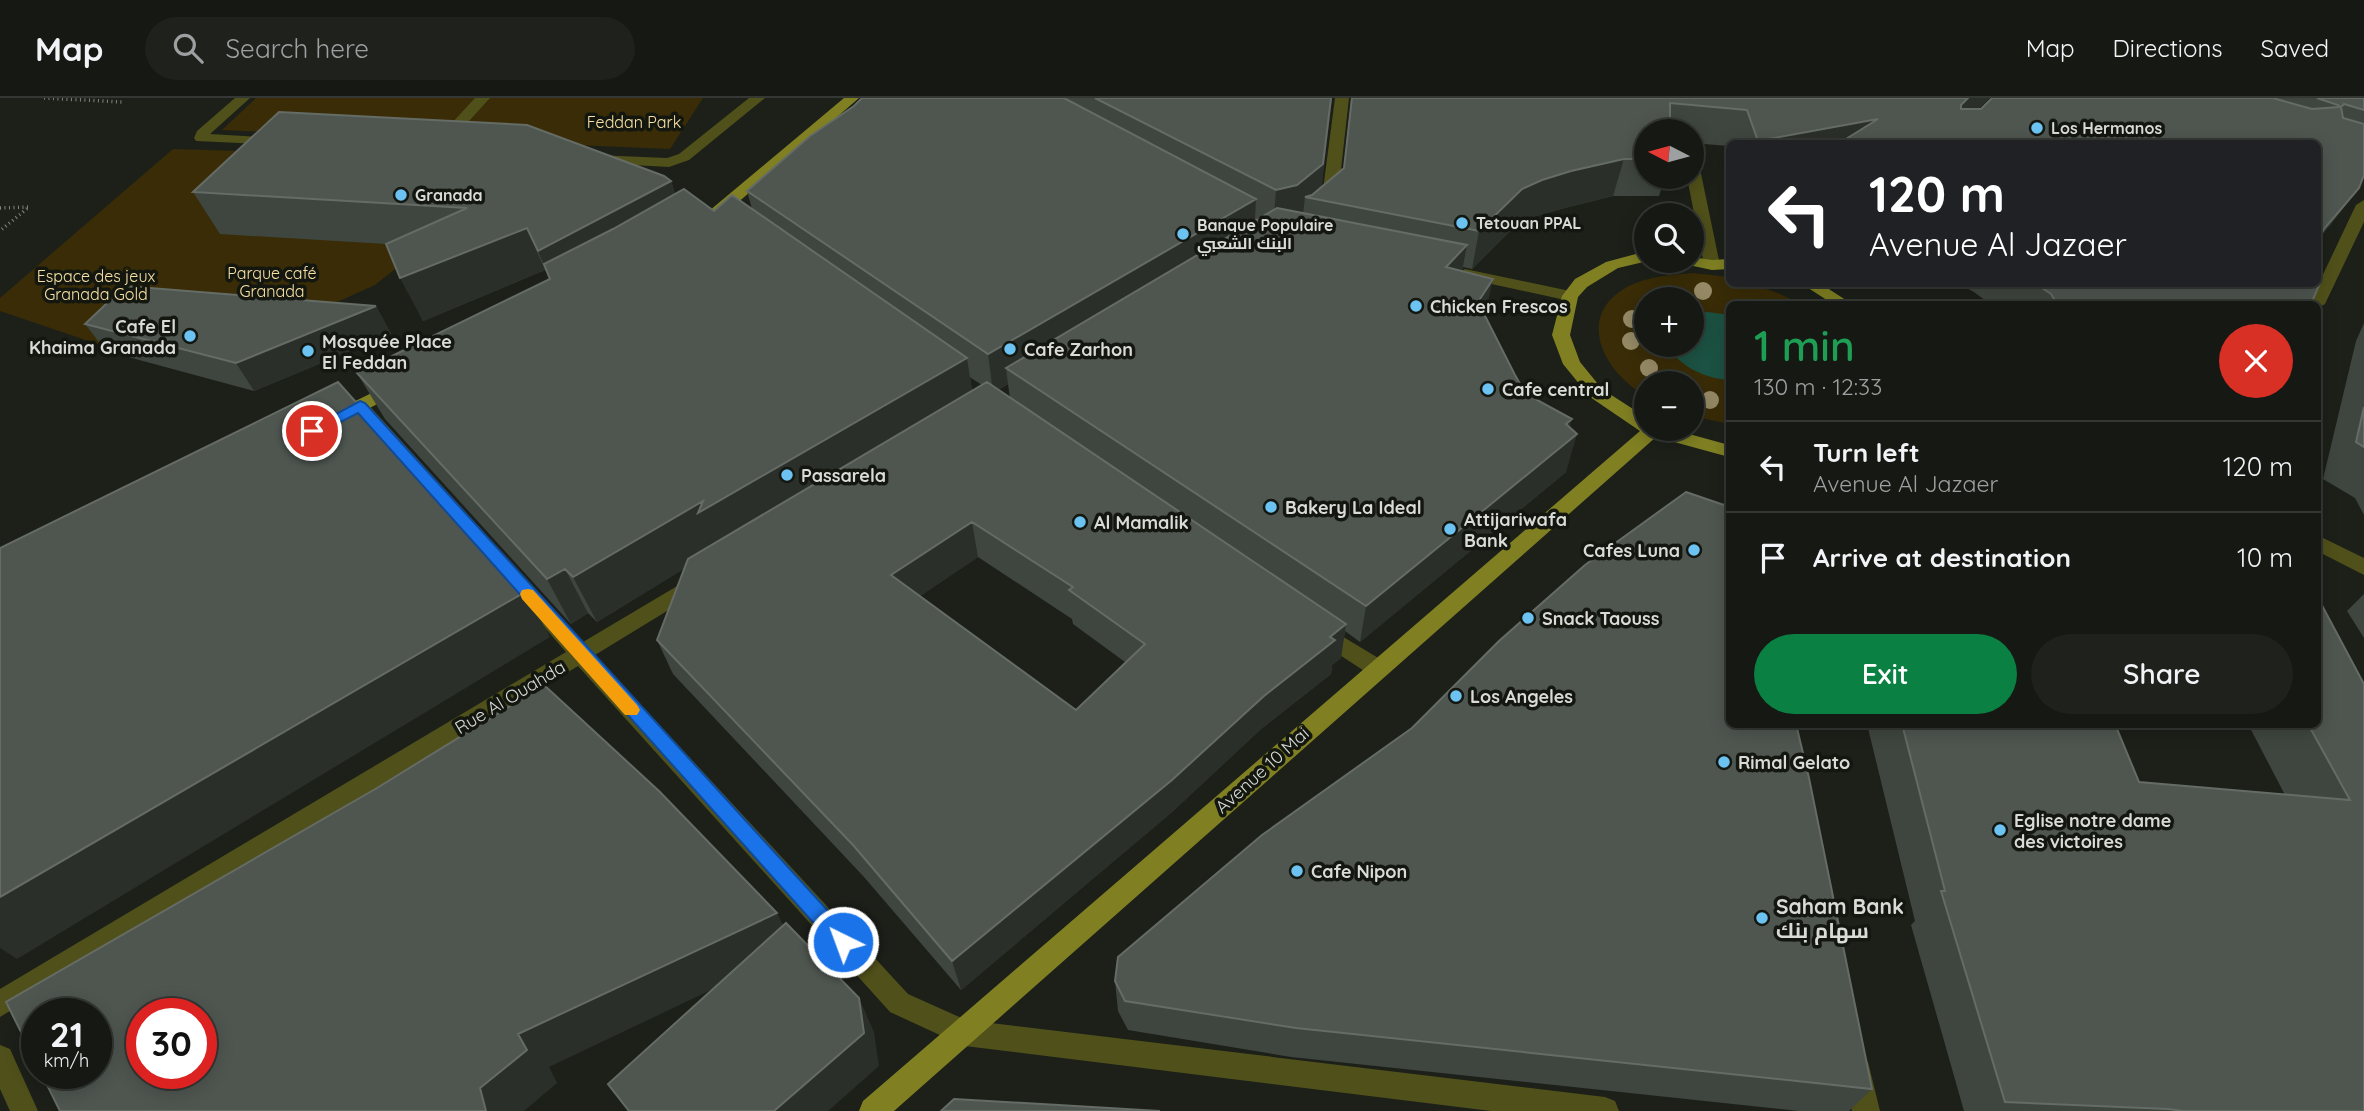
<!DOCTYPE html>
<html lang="en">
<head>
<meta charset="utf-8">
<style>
	:root { --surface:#151813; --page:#1e211c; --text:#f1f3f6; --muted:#9da0a0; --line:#343733; --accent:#0b8043 }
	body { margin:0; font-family:Quicksand,Cairo,sans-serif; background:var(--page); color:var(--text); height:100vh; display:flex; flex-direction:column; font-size:26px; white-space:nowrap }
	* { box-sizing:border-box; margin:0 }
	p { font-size:23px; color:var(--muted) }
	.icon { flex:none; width:38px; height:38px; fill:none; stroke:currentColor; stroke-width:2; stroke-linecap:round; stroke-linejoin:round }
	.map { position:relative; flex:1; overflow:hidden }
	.side { position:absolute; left:1726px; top:203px; width:595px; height:427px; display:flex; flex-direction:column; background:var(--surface); border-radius:10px; box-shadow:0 4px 18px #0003,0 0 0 2px var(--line) }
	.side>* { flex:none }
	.banner { position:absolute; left:1726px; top:42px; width:595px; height:147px; border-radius:10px; box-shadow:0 4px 18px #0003,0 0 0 2px var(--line); background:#202124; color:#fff; overflow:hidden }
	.needle { width:46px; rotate:276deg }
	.buttons { position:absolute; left:1634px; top:21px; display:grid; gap:14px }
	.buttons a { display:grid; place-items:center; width:70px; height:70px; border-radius:50%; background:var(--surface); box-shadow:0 4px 18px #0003,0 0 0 2px var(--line); font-size:35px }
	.speed { position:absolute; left:21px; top:900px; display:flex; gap:14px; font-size:35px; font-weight:700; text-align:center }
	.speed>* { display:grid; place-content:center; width:91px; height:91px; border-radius:50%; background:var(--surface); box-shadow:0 4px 18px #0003,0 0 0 2px var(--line); line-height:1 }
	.speed small { font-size:18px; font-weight:400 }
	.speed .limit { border:10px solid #d22; background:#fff; color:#111 }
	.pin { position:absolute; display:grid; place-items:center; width:60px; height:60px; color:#fff; margin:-30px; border:4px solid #fff; border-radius:50%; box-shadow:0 2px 7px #0007 }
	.me { position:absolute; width:77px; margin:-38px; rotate:318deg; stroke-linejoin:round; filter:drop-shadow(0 0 5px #0008) }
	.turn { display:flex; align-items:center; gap:24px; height:147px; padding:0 28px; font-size:32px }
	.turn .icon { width:91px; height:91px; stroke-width:2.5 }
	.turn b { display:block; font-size:49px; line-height:60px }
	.round { display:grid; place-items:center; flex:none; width:74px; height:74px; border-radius:37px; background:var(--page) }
	.head { display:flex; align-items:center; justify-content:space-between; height:119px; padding:0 28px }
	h1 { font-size:42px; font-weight:600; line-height:52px; color:#1e9e55 }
	.button { display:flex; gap:14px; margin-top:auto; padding:14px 28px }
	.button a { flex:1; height:80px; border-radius:42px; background:var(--accent); color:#fff; font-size:28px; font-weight:600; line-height:80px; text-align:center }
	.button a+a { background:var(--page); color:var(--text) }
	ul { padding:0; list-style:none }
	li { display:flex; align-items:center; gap:21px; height:91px; padding:0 28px; border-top:2px solid var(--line) }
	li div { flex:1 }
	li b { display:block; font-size:26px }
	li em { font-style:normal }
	header { display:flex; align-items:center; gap:42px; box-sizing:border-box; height:98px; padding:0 35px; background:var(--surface); border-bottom:2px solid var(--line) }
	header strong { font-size:33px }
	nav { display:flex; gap:38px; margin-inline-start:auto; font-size:24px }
	.search { width:490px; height:63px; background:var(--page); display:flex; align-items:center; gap:18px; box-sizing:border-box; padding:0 24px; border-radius:38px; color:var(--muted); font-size:26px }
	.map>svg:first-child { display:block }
	.green { fill:#392c07 }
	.water { fill:#1c5243 }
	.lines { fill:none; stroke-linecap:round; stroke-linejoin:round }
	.path { stroke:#81847e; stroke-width:3.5; stroke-dasharray:1 3.5; stroke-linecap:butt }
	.minor { fill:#50501a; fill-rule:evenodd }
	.major { fill:#808023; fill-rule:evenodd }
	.tree { fill:#968a66 }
	.wall { fill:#3f463f; fill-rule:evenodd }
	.shaded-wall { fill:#2a3029 }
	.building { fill:#4f5650; stroke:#656b65; stroke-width:2; fill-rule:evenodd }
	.route { fill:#1a73e8; stroke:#114b97; stroke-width:2 }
	.slow { fill:#f59e0b }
	.poi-dot { fill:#6cc3f2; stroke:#131710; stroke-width:2.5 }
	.labels { text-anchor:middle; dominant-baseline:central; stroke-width:7; stroke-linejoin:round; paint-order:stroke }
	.far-park-label { font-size:16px; fill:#f9e1a5; stroke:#131710 }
	.far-poi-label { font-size:16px; font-weight:bold; fill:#d9dbd6; stroke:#131710; text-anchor:start }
	.poi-label { font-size:18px; font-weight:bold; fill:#d9dbd6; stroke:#131710; text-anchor:start }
	.street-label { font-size:18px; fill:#d9dbd6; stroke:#131710 }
	.near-poi-label { font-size:21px; font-weight:bold; fill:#d9dbd6; stroke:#131710; text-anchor:start }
</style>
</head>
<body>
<header>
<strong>Map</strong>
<div class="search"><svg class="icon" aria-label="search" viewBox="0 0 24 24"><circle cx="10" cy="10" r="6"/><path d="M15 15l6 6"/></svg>Search here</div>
<nav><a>Map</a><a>Directions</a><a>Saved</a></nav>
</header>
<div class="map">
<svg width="2364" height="1013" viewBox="0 0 2364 1013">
	<rect width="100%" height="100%" fill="#1c2019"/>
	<path class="green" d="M256 0H703L670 51 222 32Z
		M173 51 302 55 438 150 399 168 375 187 279 230 109 250 0 213V200Z
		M1693 175 1729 179V186C1760 186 1774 193 1801 206H1729V217L1692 216V201H1647V247H1667L1674 258 1721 281 1729 282V326L1692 318V285H1647V298C1604 276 1573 217 1629 188 1649 178 1671 177 1693 175Z"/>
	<path class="water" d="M1708 214 1729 217V282C1704 280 1681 269 1667 248L1692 247V216Z"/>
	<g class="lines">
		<path class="path" d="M44 0 122 4
			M0 110 29 109 1 132"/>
		<path class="minor" d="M235 0H250L210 36 276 40 281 41 283 44 281 47 196 43 194 40 197 33Z
			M475 0H490L448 46H438L436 43 438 40Z
			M749 0H765L689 62 669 69 595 65 588 61 595 57 667 60 679 56Z
			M1335 0H1349L1337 107 1329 112 1321 107Z
			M1692 62 1699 66 1720 167 1712 172 1704 167 1687 79H1692Z
			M2364 102V124L2325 206 2317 211V206H2309L2356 107Z
			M1465 171 1570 193 1578 198 1570 203 1459 179 1457 176Z
			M360 302 366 304 583 544 689 481 696 478 703 481 706 486 703 491 595 557 908 896 966 922 1605 999 1615 1003 1619 1013H1491L965 948 955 944 890 914 578 568 0 919V891L566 554 354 312 351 308Z
			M2317 437 2364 460V477L2317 453Z
			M1320 525 1385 564 1388 570 1385 576 1377 579 1369 576 1312 539 1309 533 1312 527Z
			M0 947 10 951 38 1013H10L0 991Z
			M1858 960 1868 964 1880 1013H1852L1844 974 1848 964Z"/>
		<path class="major" d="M844 0H859L721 119H709L707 116 709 113Z
			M1647 153 1648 163 1618 170 1587 189 1578 199 1570 237 1580 264 1602 291 1647 320V331H1671L1729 347V359L1656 339 894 1013H859L863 1003 1640 333 1590 299 1563 266 1552 237 1562 198 1575 181 1606 164Z
			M1692 159 1712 162 1729 161V171L1712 172 1684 166 1682 163H1692Z
			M1802 186H1821L1852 206H1833Z
			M398 282 404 284 407 288 404 292 343 324H329L327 320 329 316Z"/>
	</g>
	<g class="tree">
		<circle cx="1703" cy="193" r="9"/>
		<circle cx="1632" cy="221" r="9"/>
		<circle cx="1631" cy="243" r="9"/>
		<circle cx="1649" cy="270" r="9"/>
		<circle cx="1710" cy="302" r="9"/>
	</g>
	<path class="wall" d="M862 0H1332L1321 89 1344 70 1351 0H1989L1978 11H1981L1992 0H2364V77L2330 128 2317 46H1729V48L1692 45V33H1647V79H1665L1659 98H1613L1561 111 1533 119 1514 129 1472 171 1463 169 1462 173 1515 277 1526 296 1570 329 1566 374 1360 544 1345 533 1341 560 1332 567 1331 576 1261 631 1172 714 961 892 864 779 673 576 657 542 685 470 597 524 588 515 571 526 385 321 357 275 549 181 545 172 423 223 386 146 220 136 193 94 671 83 675 96 714 113 752 111 747 93 854 8ZM970 279 971 280 982 287 972 293ZM1008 286 1010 300 998 292ZM978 459 1072 521 1073 526 1125 564 1076 612 920 498Z
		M1959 186H2317L2311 206H1990L1974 194Z
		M376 208 391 236 254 293 106 253 85 226Z
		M2364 225V417L2355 400 2323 381 2356 243Z
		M2364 496V540L2347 513Z
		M2364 586V1013H1964L1911 827 1915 823 1867 626H2115L2139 684 2285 697 2248 626H2317Z
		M1115 883 1872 991 1849 1013H1799L1291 959 1128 932 1118 913Z"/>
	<path class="shaded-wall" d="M1331 0H1332L1320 104V102L1305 99 1303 117 1273 130 1276 92Z
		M1968 0H1989L1943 44 1961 7Z
		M1878 21 1867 46H1757L1758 43Z
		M1624 61 1613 98 1561 111 1533 119 1514 129 1472 171 1479 133 1522 91 1542 82 1571 73Z
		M671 83 685 125 556 196 538 153Z
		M2359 90 2330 128 2317 143 2324 131Z
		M1256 101 1254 139 1006 270 1008 286 993 295 988 256Z
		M527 130 545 172 423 223 400 180Z
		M1467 147 1460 184 1446 169Z
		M1493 181 1485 217 1478 204Z
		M376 208 391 236 254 293 236 265Z
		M967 260 974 306 713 453 597 524 573 479 703 403Z
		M1572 321 1565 346 1577 336 1566 374 1360 544 1366 508Z
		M972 424 978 459 899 512 891 477Z
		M565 471 588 515 571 526 547 481Z
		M525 494 550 539 17 861 0 850V799Z
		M1346 526 1341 560 1332 567 1331 576 1261 631 1172 714 961 892 952 863Z
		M777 815 795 852 549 969 557 985 524 1013H486L480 990 518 936Z
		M859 900 874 934 879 968 828 1013H774Z"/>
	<path class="building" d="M862 0H1064L1256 101 988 256 747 93 810 38 854 8Z
		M1095 0H1331L1323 66 1297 87 1276 92Z
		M1352 0H1968L1961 7V11H1981L1992 0H2273L2312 11 2340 9 2338 7 2317 0H2364V12L2344 6 2341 9 2343 20 2364 26V77L2359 90 2324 131 2317 144V46H1838L1878 21 1758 43 1747 12 1670 5V33H1647V61H1624L1571 73 1542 82 1522 91 1479 133 1305 99 1312 97 1344 70Z
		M279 14 527 27 664 78 671 83 538 153 527 130 400 180 386 146 467 110 193 94Z
		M684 91 714 113 732 97 967 260 698 415 703 403 573 479 565 471 547 481 357 275 550 181 544 166 613 131Z
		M1277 110 1467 147 1446 169 1493 181 1478 204 1515 277 1526 296 1572 321 1566 326 1577 336 1366 508 1006 270Z
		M2317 184 2320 185 2311 206H2057L2051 196 2036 186H2317Z
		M125 188 376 208 236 265 85 226Z
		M338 284 525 494 0 799V450Z
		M987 284 1346 526 1330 539 1335 542 1264 598 1172 682 952 863 853 747 657 542 688 461ZM972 424 1073 489 1069 492 1145 546 1076 612 891 477Z
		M2364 309V349L2356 344Z
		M1686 394 1721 406 1729 408V626H1796L1809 680 1872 991 1296 930 1125 903 1115 883 1118 859 1262 737 1412 630 1499 543 1585 467Z
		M2317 498 2364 586V1013H2184L2168 1011 2005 1004 1941 793H1945L1902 626H2115L2139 684 2350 702 2308 626H2317Z
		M544 587 659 693 777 815 518 936 527 952 480 990 486 1013H60L41 975H96V915H37V966L6 904 377 690ZM142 915H201V975H142Z
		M786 825 859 900 864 935 774 1013H629L608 986Z
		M954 1001 1160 1013H941Z"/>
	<path class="route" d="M360 303 365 305 850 837 852 844 850 850 843 853 836 850 358 315 317 336H307L305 333Z"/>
	<path class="slow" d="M528 491 533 492 637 607 640 612 637 617H625L522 501 520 496 522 492Z"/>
	<g class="poi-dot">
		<circle cx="2037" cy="30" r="7"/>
		<circle cx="401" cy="97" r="7"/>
		<circle cx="1462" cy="125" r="7"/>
		<circle cx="1183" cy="136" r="7"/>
		<circle cx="1416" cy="208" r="7"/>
		<circle cx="190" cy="238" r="7"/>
		<circle cx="1010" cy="251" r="7"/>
		<circle cx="308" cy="253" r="7"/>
		<circle cx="1488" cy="291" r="7"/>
		<circle cx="787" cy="377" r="7"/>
		<circle cx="1271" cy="409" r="7"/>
		<circle cx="1080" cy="424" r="7"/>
		<circle cx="1450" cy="431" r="7"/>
		<circle cx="1694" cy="452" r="7"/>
		<circle cx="1528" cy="520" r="7"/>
		<circle cx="1456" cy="598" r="7"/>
		<circle cx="1724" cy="664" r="7"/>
		<circle cx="2000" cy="732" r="7"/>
		<circle cx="1297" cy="773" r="7"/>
		<circle cx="1762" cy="820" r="7"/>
	</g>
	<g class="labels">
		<g class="far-park-label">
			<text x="634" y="24">Feddan Park</text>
			<text x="272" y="175">Parque café<tspan x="272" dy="18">Granada</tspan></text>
			<text x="96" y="178">Espace des jeux<tspan x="96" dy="18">Granada Gold</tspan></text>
		</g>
		<g class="far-poi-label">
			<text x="2051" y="30">Los Hermanos</text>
			<text x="415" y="97">Granada</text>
			<text x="1476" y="125">Tetouan PPAL</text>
			<text x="1197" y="127">Banque Populaire<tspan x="1197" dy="18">البنك الشعبي</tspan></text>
		</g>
		<g class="poi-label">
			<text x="1430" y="208">Chicken Frescos</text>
			<text x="176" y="228" text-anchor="end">Cafe El<tspan x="176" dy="21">Khaima Granada</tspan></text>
			<text x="322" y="243">Mosquée Place<tspan x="322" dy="21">El Feddan</tspan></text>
			<text x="1024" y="251">Cafe Zarhon</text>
			<text x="1502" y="291">Cafe central</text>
			<text x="801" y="377">Passarela</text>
			<text x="1285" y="409">Bakery La Ideal</text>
			<text x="1464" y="421">Attijariwafa<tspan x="1464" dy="21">Bank</tspan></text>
			<text x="1094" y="424">Al Mamalik</text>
			<text x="1680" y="452" text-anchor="end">Cafes Luna</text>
			<text x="1542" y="520">Snack Taouss</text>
			<text x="1470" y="598">Los Angeles</text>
			<text x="1738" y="664">Rimal Gelato</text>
			<text x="2014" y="722">Eglise notre dame<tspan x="2014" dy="21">des victoires</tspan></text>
			<text x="1311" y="773">Cafe Nipon</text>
		</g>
		<g class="street-label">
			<text transform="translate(510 599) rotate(-31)">Rue Al Ouahda</text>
			<text transform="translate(1262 672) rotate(-42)">Avenue 10 Mai</text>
		</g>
		<g class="near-poi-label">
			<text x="1776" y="808">Saham Bank<tspan x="1776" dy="24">سهام بنك</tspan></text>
		</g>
	</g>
</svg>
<div class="buttons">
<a><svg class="needle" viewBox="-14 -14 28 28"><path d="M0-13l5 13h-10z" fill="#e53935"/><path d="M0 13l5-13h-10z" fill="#9da0a0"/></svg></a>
<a><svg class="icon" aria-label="search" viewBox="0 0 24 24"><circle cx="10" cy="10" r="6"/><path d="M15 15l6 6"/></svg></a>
<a>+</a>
<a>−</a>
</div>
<div class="speed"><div>21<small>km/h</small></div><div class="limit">30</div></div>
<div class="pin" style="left:312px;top:333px;background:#d93025"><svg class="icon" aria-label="arrive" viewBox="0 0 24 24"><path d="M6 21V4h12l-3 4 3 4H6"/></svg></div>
<svg class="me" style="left:843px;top:844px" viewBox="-20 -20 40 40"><circle r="17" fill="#1a73e8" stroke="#fff" stroke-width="3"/><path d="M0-11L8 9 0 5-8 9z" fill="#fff"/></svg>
<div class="banner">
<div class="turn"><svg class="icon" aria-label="left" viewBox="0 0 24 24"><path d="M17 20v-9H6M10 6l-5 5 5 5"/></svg><div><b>120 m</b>Avenue Al Jazaer</div></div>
</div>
<section class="side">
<div class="head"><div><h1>1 min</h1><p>130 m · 12:33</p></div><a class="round" style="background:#d93025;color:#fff"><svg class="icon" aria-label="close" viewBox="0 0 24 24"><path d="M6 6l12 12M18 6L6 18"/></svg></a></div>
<ul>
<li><svg class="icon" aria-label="left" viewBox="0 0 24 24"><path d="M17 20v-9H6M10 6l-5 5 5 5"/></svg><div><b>Turn left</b><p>Avenue Al Jazaer</p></div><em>120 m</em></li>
<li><svg class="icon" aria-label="arrive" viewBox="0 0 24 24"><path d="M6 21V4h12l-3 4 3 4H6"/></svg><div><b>Arrive at destination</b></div><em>10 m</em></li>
</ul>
<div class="button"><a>Exit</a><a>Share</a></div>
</section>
</div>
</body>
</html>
